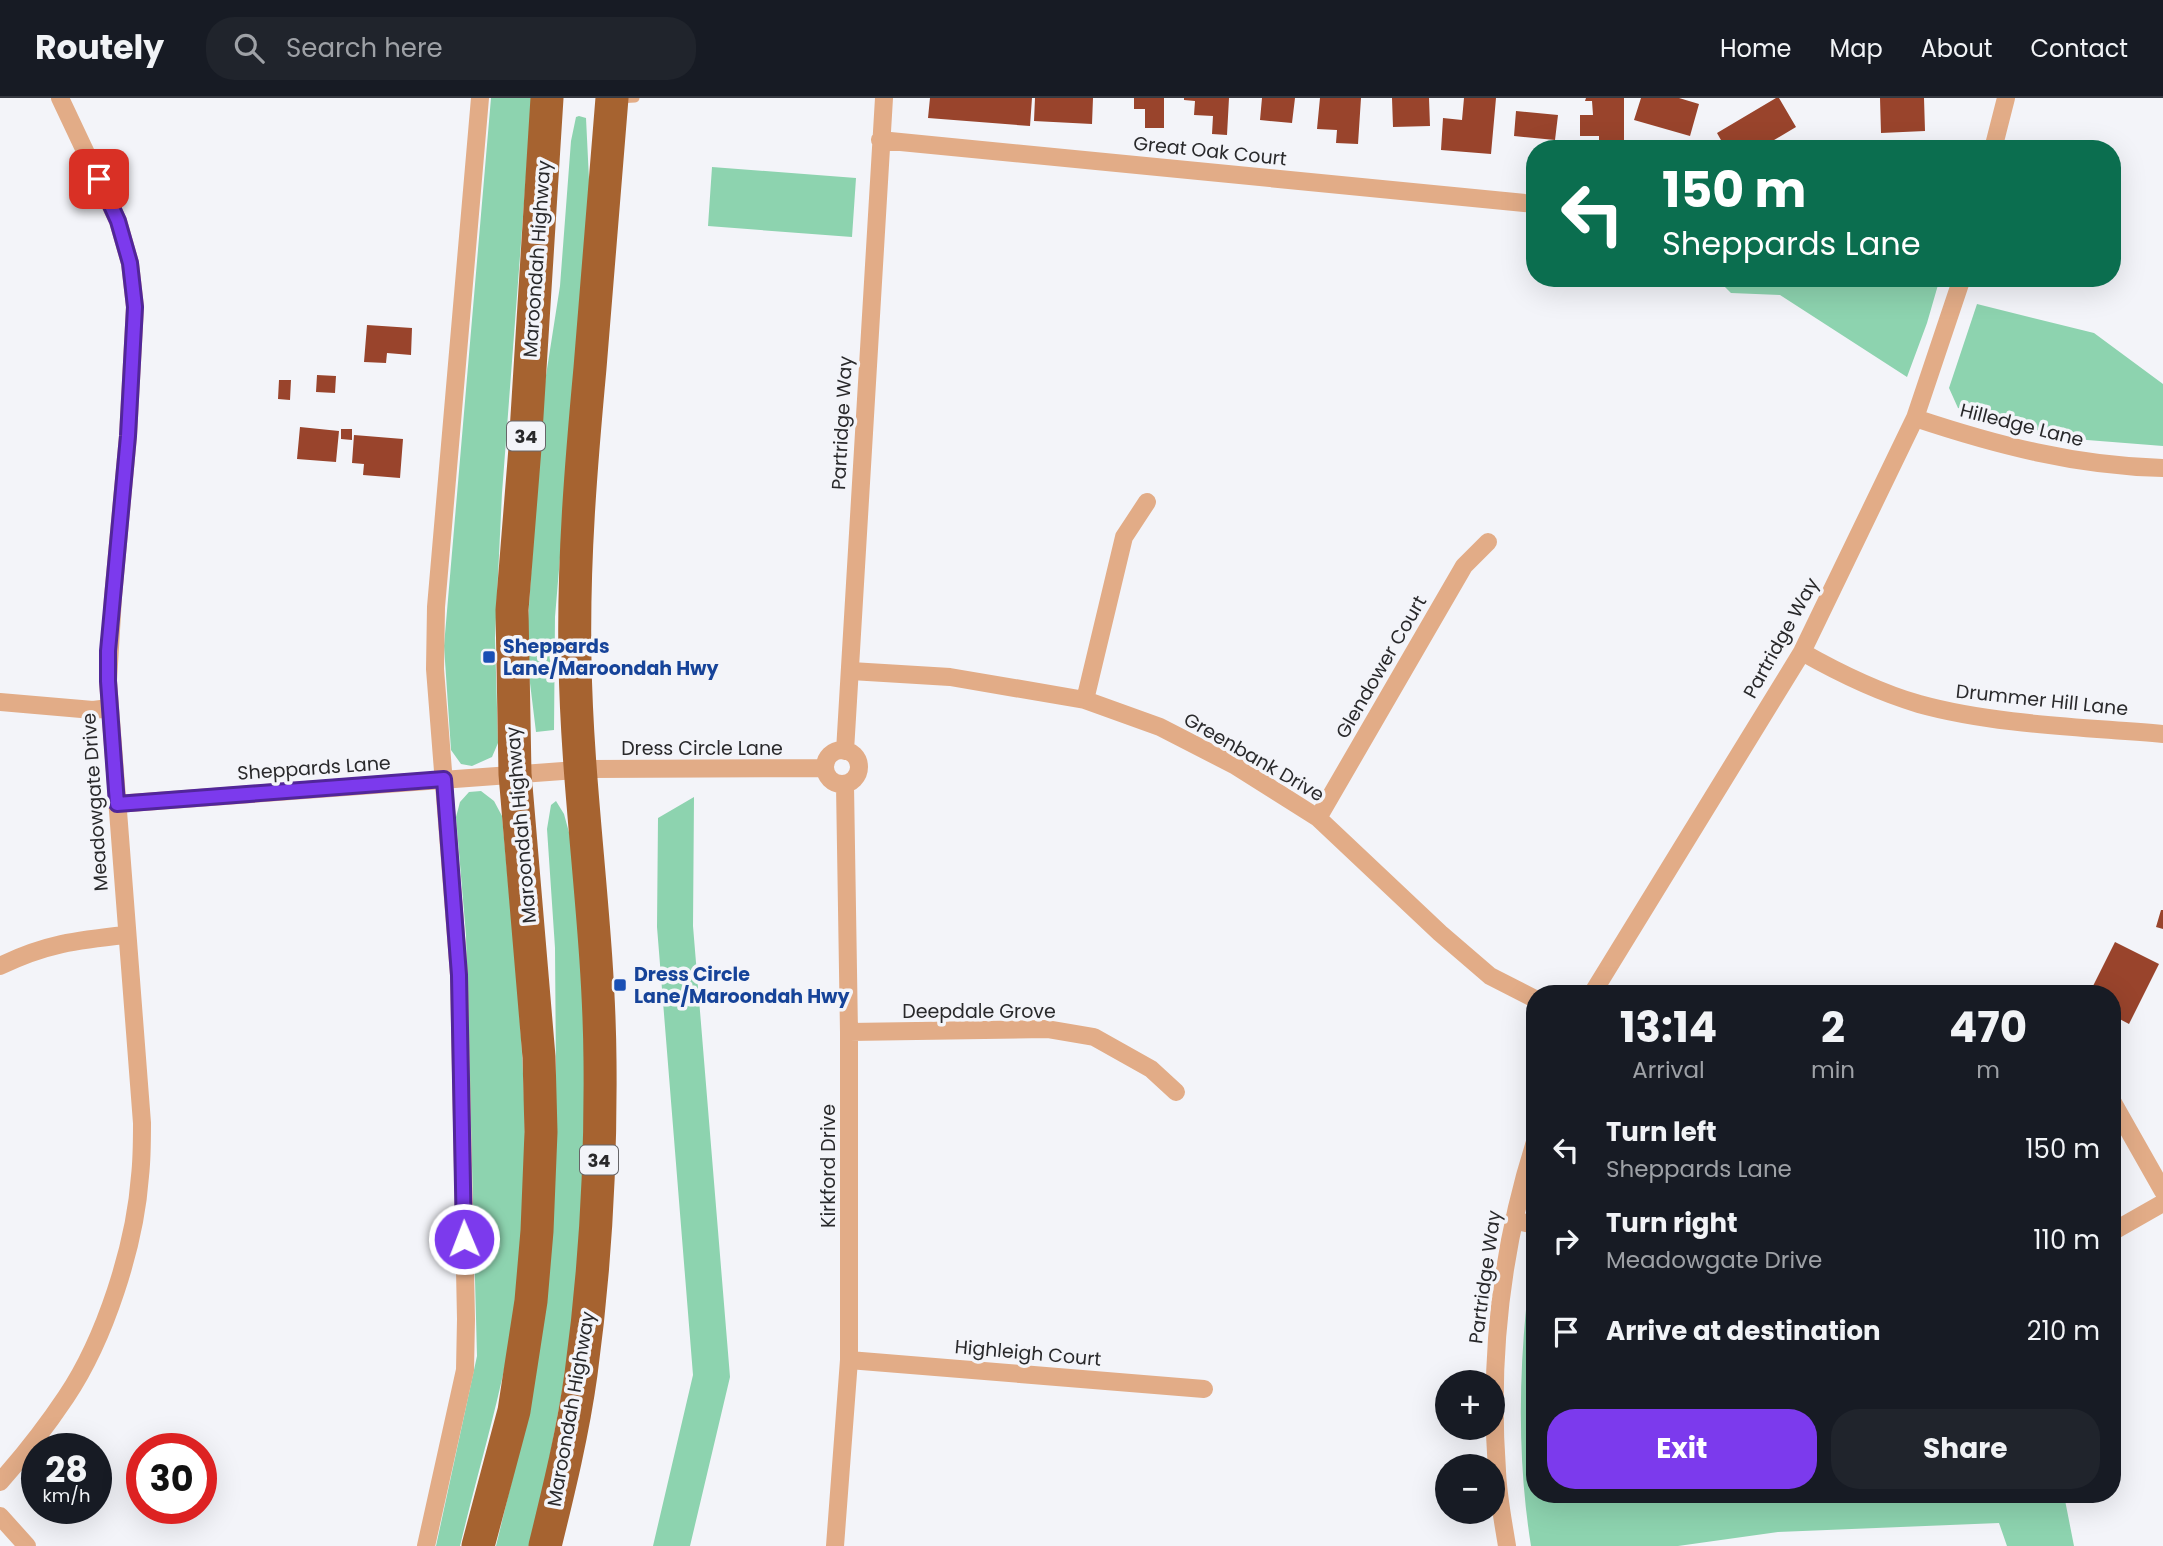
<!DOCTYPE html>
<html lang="en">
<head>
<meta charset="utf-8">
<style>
	:root { --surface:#171b24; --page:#20242c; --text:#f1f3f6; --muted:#9ea1a6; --line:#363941; --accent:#7c3aed }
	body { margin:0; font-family:Poppins,sans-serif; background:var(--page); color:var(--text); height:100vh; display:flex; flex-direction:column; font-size:26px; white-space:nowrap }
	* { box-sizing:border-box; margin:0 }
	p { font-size:23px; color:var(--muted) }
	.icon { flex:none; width:38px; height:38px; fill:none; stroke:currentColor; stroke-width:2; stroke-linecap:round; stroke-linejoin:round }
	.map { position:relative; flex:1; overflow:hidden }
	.drawer { position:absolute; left:1526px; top:887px; width:595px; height:518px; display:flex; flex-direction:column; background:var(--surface); border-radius:28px; box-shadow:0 7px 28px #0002 }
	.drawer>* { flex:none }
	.top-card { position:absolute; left:1526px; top:42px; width:595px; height:147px; border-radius:28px; box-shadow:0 7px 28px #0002; background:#0b6e4f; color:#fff; overflow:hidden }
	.tools { position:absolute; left:1435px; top:1272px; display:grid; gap:14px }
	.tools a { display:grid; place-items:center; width:70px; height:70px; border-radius:50%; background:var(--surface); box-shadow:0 7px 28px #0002; font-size:35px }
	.speed { position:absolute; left:21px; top:1335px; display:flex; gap:14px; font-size:35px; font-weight:700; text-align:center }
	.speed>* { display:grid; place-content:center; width:91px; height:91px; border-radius:50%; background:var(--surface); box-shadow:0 7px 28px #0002; line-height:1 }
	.speed small { font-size:18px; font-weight:400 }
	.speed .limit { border:10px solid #d22; background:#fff; color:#111 }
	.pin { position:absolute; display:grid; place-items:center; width:60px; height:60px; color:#fff; margin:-30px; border-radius:14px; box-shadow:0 4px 10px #0006 }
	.me { position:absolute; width:77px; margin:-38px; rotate:359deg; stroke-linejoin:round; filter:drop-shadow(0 0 5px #0008) }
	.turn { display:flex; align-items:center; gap:24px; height:147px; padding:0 21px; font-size:32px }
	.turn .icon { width:91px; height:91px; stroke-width:2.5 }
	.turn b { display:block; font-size:49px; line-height:60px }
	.eta { display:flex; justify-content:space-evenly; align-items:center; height:119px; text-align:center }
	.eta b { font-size:42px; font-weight:700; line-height:49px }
	.primary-button { display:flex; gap:14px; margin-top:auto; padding:14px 21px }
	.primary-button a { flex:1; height:80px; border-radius:28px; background:var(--accent); color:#fff; font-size:28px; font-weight:700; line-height:80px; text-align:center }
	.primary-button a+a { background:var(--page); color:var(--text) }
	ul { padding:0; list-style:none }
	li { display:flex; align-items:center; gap:21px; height:91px; padding:0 21px }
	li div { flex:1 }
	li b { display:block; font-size:26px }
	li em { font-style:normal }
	header { display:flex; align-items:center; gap:42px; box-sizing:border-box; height:98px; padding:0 35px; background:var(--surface); border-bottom:2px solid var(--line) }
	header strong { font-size:33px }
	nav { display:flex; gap:38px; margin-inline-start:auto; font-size:24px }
	.search { width:490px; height:63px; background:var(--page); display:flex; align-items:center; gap:18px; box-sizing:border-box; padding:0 24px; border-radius:28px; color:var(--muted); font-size:26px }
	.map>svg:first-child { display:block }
	.green { fill:#8dd3af }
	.building { fill:#99442c }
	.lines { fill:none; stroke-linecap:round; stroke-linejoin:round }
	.lane { stroke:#e2ac87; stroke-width:9 }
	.street { stroke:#e2ac87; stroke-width:18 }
	.highway { stroke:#a66330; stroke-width:33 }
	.route-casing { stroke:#51269a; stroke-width:18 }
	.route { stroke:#7c3aed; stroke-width:12 }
	.transit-dot { fill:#1a4fb4; stroke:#f3f4f9; stroke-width:2.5 }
	.labels { text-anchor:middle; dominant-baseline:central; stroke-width:7; stroke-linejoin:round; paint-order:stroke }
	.shield { fill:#f3f4f9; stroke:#666669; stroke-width:2 }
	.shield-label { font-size:18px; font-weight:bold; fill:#29292b }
	.street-label { font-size:19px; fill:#29292b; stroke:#f3f4f9 }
	.transit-label { font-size:19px; font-weight:bold; fill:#164399; stroke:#f3f4f9; text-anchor:start }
</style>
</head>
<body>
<header>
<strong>Routely</strong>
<div class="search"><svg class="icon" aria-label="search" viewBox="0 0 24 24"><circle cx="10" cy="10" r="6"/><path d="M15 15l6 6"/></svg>Search here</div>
<nav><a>Home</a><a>Map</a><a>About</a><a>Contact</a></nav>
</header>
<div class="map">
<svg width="2163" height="1448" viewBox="0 0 2163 1448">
	<rect width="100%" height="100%" fill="#f3f4f9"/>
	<path class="green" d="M491 0H532L502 395 495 540 498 645 492 659 472 668 461 666 451 652 444 548Z
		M579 18 586 20 590 102 555 519 554 632 536 634 529 577 528 523 542 303 560 188 571 43 576 19Z
		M712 69 856 80 852 139 708 128Z
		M1716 180H1940L1927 225 1907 279 1780 197 1731 195Z
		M1977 206 2094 235 2163 286V348L2087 342 2021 329 1958 310 1949 290Z
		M481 693 494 703 502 718C518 897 542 1080 507 1258 494 1321 475 1385 460 1448H436L477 1258 466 837 456 719 460 704 469 694Z
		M694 699 693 828 730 1279 690 1448H653L693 1277 657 829 658 720Z
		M556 703 564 716 574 753 590 957 574 1230 533 1448H496L521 1345 556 977 555 850 547 731 551 707Z
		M1535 1164V1396L2064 1397 2074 1448H2007L1999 1425 1778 1434 1678 1448H1531C1516 1354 1519 1260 1531 1166Z"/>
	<path class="building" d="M930 0H1032L1030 28 928 20Z
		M1035 0H1093L1092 26 1034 23Z
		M1134 0H1164V30H1145V11H1134Z
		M1184 0H1229L1227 37 1212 36 1213 18 1194 17 1195 3 1184 2Z
		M1262 0H1295L1292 25 1260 22Z
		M1320 0H1361L1358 46 1336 45 1337 32 1317 31Z
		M1392 0H1429L1430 28 1393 29Z
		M1464 0H1496L1491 56 1441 52 1443 20 1462 22Z
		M1586 0H1624V51H1599V38H1580V17H1593L1592 3H1585Z
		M1641 0H1679L1699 6 1690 38 1634 22Z
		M1776 0H1779L1796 29 1759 51H1726L1717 35Z
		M1880 0H1924L1925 33 1881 35Z
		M1516 13 1558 17 1555 42 1514 38Z
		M367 227 412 230 411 257 387 255 386 265 364 264Z
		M317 277 336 278 335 295 316 294Z
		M279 282H291L290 302 278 301Z
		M300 329 339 333 336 364 297 361Z
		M341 331H352V342L341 341Z
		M354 337 403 341 400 380 363 377 364 366 352 365Z
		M2161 812H2163V831L2156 829Z
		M2115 844 2159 866 2129 926 2112 917V896H2089Z"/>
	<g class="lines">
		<path class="lane" d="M617 1 635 0"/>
		<path class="street" d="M880 42 1535 106
			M1993 51 2006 0
			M1915 320C1996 347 2076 368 2163 370
			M1802 554C1839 575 1878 594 1919 606 1995 627 2084 629 2163 636
			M851 573 950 579 1085 602 1160 629 1234 667 1318 720 1440 835 1490 878 1535 901
			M1085 602 1124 439 1147 404
			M0 604 93 612 109 610
			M825 669a17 17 0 1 1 34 0a17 17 0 1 1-34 0Z
			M845 653 884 0
			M116 706 590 671 825 670
			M1318 720 1464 468 1488 444
			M0 868C45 846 77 842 126 837
			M1592 896 1802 554 1915 320 1962 180
			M849 934 1047 931 1094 939 1151 971 1176 994
			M2112 1003 2163 1093
			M1513 1122 1535 1127
			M2112 1134 2163 1105
			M849 1262 1204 1291
			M0 1384C24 1357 46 1329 66 1299 105 1241 135 1148 140 1078 142 1061 142 1043 142 1025L108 583 113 499 128 338 135 209 130 165 118 123 60 0
			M0 1418 27 1448
			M426 1448 465 1272 466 1221 459 877 435 571 436 509 480 0
			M835 1448 849 1262V934L845 687
			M1507 1448C1503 1423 1498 1398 1497 1373 1489 1262 1501 1151 1535 1044"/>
		<path class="highway" d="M478 1448 514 1313 531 1203 537 1133 541 1034 539 959 515 676 512 512 525 350 547 0
			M545 1448C559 1391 573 1334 581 1276 595 1173 601 1067 600 963 599 829 577 696 575 562 573 464 581 367 590 270 597 180 605 90 612 0"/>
	</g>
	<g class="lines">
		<g class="route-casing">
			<path id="route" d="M99 81 118 123 130 165 135 209 128 338 108 553V583L117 706 444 681 459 877 464 1141"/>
		</g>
		<use href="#route" class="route"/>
	</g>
	<g class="transit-dot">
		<rect x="482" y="552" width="14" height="14" rx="3.5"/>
		<rect x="613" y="880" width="14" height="14" rx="3.5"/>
	</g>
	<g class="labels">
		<g class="shield">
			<rect x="507" y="323.5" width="38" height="29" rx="5"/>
			<rect x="580" y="1047.5" width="38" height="29" rx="5"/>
		</g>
		<g class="shield-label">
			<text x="526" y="338">34</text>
			<text x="599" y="1062">34</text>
		</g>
		<g class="street-label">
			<text transform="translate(1210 53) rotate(6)">Great Oak Court</text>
			<text transform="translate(537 161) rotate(-86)">Maroondah Highway</text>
			<text transform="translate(842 325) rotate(-87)">Partridge Way</text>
			<text transform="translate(2022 327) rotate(14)">Hilledge Lane</text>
			<text transform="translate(1781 540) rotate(-61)">Partridge Way</text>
			<text transform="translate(1381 569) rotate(-60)">Glendower Court</text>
			<text transform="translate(2042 602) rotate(6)">Drummer Hill Lane</text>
			<text x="702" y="650">Dress Circle Lane</text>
			<text transform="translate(1254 659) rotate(30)">Greenbank Drive</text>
			<text transform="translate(314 670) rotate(-4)">Sheppards Lane</text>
			<text transform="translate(95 704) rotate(-94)">Meadowgate Drive</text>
			<text transform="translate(521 727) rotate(-95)">Maroondah Highway</text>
			<text x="979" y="913">Deepdale Grove</text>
			<text transform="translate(828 1068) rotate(-90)">Kirkford Drive</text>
			<text transform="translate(1485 1179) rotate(-82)">Partridge Way</text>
			<text transform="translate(1028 1255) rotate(5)">Highleigh Court</text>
			<text transform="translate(571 1311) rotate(-80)">Maroondah Highway</text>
		</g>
		<g class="transit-label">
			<text x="503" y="548">Sheppards<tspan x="503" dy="22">Lane/Maroondah Hwy</tspan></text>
			<text x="634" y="876">Dress Circle<tspan x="634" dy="22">Lane/Maroondah Hwy</tspan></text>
		</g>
	</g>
</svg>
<div class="tools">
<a>+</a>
<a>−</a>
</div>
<div class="speed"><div>28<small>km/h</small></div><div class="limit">30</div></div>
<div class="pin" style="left:99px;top:81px;background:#d93025"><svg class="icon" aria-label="arrive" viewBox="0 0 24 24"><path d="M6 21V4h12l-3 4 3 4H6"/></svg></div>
<svg class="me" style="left:464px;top:1141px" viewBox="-20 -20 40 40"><circle r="17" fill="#7c3aed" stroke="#fff" stroke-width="3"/><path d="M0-11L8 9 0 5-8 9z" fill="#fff"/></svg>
<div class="top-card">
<div class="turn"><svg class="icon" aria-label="left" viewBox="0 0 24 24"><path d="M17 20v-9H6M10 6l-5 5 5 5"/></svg><div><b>150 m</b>Sheppards Lane</div></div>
</div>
<section class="drawer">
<div class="eta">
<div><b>13:14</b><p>Arrival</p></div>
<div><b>2</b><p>min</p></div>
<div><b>470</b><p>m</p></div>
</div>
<ul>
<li><svg class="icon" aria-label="left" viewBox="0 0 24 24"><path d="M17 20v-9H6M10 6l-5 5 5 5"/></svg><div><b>Turn left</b><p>Sheppards Lane</p></div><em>150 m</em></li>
<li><svg class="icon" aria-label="right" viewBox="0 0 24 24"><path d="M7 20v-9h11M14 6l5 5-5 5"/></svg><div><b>Turn right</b><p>Meadowgate Drive</p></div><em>110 m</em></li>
<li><svg class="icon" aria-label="arrive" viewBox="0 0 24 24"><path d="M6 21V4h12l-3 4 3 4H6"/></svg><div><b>Arrive at destination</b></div><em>210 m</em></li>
</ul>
<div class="primary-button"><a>Exit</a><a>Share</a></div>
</section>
</div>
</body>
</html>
